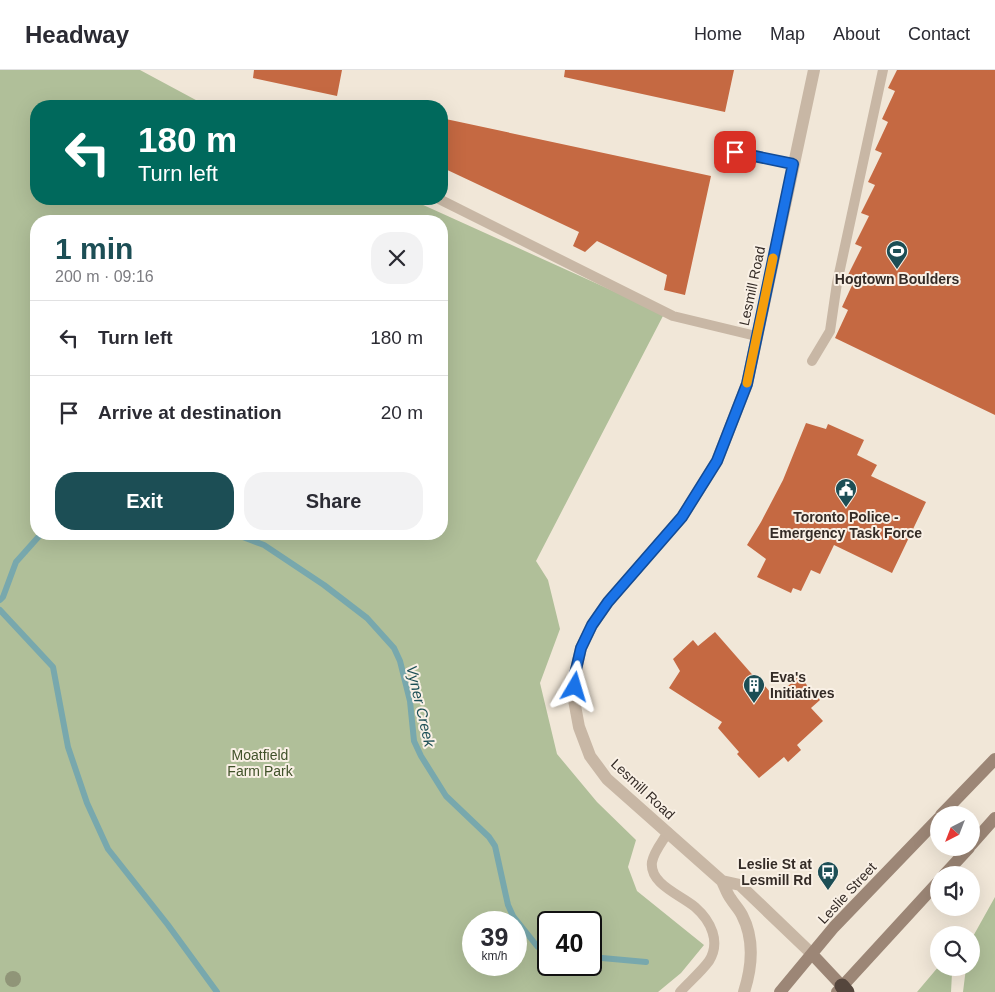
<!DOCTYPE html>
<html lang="en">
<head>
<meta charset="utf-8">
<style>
	:root { --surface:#fff; --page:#f2f2f3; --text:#2b2b33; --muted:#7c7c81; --line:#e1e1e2; --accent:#1c4e55 }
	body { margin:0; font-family:Helvetica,sans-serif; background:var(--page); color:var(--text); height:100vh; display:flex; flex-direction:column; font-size:19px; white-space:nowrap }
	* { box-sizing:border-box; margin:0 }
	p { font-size:16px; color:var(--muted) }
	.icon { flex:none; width:28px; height:28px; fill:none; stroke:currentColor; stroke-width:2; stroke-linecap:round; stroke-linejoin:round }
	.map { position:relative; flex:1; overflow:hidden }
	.panel { position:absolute; left:30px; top:145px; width:418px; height:325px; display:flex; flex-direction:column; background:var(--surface); border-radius:20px; box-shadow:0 5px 20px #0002 }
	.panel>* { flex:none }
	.banner { position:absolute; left:30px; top:30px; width:418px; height:105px; border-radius:20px; box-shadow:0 5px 20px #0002; background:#00695c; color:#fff; overflow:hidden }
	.needle { width:32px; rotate:222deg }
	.tools { position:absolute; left:930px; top:736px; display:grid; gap:10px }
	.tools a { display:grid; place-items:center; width:50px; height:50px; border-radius:50%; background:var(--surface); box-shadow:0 5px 20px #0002; font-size:25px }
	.speed { position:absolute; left:462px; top:841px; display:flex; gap:10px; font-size:25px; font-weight:700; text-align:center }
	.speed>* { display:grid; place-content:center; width:65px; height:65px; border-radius:50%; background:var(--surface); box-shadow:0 5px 20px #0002; line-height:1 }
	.speed small { font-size:12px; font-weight:400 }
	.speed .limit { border:2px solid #111; border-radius:8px; background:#fff; color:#111 }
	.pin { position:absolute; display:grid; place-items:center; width:42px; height:42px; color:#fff; margin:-21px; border-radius:10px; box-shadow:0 2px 8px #0006 }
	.me { position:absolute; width:55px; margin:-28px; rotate:7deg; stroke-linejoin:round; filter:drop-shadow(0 0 4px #0008) }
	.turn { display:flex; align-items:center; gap:18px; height:105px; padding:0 25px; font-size:22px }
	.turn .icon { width:65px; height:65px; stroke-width:2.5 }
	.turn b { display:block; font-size:35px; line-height:42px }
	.round { display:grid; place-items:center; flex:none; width:52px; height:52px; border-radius:20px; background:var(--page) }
	.head { display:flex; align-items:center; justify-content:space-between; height:85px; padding:0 25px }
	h1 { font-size:30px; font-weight:700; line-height:38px; color:var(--accent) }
	.button { display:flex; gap:10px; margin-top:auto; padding:10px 25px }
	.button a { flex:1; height:58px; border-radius:20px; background:var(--accent); color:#fff; font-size:20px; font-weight:700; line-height:58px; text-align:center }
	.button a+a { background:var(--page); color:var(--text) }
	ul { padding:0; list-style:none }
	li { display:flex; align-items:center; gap:15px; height:75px; padding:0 25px; border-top:1px solid var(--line) }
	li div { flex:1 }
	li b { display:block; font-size:19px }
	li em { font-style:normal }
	header { display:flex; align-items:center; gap:30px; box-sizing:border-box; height:70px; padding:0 25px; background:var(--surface); border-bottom:1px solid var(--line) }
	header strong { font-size:24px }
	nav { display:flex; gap:28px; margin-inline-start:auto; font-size:18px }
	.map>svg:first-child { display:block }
	.green { fill:#b0bf99; fill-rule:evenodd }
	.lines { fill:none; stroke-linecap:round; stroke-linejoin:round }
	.stream { stroke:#78a8ad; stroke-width:6 }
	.building { fill:#c56942 }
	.service { stroke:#c8b7a5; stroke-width:10 }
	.tertiary { stroke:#c8b7a5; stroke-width:12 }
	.secondary { stroke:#9c8676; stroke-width:12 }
	.motorway { stroke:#55463d; stroke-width:15 }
	.tree { fill:#909578 }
	.route-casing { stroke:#114b97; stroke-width:12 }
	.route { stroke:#1a73e8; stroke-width:9 }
	.slow { stroke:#f59e0b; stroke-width:9 }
	.labels { text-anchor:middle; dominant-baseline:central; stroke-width:4; stroke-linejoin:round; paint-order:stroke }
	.poi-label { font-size:14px; font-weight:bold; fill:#342b26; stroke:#f9f0e5 }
	.street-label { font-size:14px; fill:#342b26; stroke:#f9f0e5 }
	.park-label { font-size:14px; fill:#41522a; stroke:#f9f0e5 }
	.water-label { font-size:15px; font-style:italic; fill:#1c4e55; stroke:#f9f0e5 }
</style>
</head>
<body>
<header>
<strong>Headway</strong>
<nav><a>Home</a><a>Map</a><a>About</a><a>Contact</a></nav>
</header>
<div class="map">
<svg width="995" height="922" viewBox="0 0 995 922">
	<rect width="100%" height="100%" fill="#f1e7d8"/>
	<path class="green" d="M0 0H140L207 36H36V129H410L664 244 536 491 548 510 560 559 540 613 557 684 597 732 636 770 628 797 637 821 704 875 681 903 658 922H0ZM36 151H441V464H36ZM474 852H516V895H474ZM549 852H591V895H549Z
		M995 827V922H963L966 898H971V870Z
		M939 896V898H954L952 903 951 922H917Z"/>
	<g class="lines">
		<path class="stream" d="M235 464 264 475 324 515 367 548 394 578 400 591 410 631 414 671 421 686 446 726 489 767 495 776 508 835 513 846 537 876 549 885
			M0 530 3 527 16 492 41 464
			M0 540 53 597 68 677 87 733 108 779 168 855 217 922
			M591 887 646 892"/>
	</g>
	<path class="building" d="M254 0H342L337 26 253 8Z
		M565 0H734L725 42 564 7Z
		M897 0H995V345L835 268 848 240 842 237 855 209 848 205 862 177 855 174 869 146 861 143 875 115 868 112 882 83 875 80 888 52 882 49 895 21 888 18Z
		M441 48 711 106 685 225 664 220 667 205 597 171 585 182 573 176 579 162 441 97Z
		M806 353 826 359 828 354 864 370 857 385 877 395 871 406 926 432 892 503 834 475 820 504 811 500 801 521 793 518 791 523 757 507 766 489 747 475 761 452 783 410Z
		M715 562 757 610 759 609 775 628 799 606 820 630 811 638 823 651 797 675 801 680 788 692 784 687 759 708 737 684 739 682 718 658 722 652 669 618 680 601 673 589 693 570 698 576Z"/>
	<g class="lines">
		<path class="service" d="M721 79 793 94
			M439 129 673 246 756 266
			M812 291 830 261 837 213 883 0
			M668 762C663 771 654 781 652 792 649 814 681 825 695 837 711 851 721 872 709 891 701 902 689 912 680 922"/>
		<path class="tertiary" d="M722 811C725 817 727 824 731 829 734 834 739 839 742 845 755 870 752 897 744 922
			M812 884 740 815 722 811 607 709 590 686 579 657 574 630 575 604 581 578 592 555 608 532 682 447 717 391 747 314 814 0"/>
		<path class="secondary" d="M941 745 995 689
			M971 775 995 748
			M944 805 969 778
			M812 884 842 916
			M780 922 834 857 939 748
			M837 922 939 811"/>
		<path class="motorway" d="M842 916 847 922"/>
	</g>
	<circle class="tree" cx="13" cy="909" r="8"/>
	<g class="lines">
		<g class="route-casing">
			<path id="route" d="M575 617V604L581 578 592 555 608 532 682 447 717 391 747 314 793 94 735 82"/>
		</g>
		<use href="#route" class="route"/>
		<path class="slow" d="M747 313 773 188"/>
	</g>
	<defs>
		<g id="stadium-pin" transform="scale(1.125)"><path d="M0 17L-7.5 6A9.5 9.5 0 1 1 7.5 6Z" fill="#1c4e55" stroke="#f9f0e5"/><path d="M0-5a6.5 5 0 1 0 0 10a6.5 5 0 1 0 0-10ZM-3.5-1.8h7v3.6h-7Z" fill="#fff"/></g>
		<g id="civic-pin" transform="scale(1.125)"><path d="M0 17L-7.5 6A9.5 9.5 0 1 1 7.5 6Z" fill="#1c4e55" stroke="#f9f0e5"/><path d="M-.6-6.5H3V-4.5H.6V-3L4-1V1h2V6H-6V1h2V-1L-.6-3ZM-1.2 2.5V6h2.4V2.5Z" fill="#fff"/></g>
		<g id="building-pin" transform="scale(1.125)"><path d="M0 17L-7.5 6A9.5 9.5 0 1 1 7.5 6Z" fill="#1c4e55" stroke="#f9f0e5"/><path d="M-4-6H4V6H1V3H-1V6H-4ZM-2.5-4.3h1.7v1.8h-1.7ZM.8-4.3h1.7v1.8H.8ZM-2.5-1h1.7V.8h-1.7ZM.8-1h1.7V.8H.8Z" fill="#fff"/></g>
		<g id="bus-pin" transform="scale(1.125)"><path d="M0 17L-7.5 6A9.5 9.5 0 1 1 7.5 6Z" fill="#1c4e55" stroke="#f9f0e5"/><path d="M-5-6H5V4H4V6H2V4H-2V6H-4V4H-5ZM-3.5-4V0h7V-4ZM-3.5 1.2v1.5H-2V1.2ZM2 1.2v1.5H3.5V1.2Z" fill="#fff"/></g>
	</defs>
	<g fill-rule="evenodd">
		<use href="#stadium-pin" x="897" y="181"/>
		<use href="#civic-pin" x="846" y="419"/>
		<use href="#building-pin" x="754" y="615"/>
		<use href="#bus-pin" x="828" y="802"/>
	</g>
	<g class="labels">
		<g class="poi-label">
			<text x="897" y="209">Hogtown Boulders</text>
			<text x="846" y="447">Toronto Police -<tspan x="846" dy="16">Emergency Task Force</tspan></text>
			<text x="770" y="607" text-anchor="start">Eva's<tspan x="770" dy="16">Initiatives</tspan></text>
			<text x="812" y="794" text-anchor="end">Leslie St at<tspan x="812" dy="16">Lesmill Rd</tspan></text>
		</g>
		<g class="street-label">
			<text transform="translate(752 216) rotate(-78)">Lesmill Road</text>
			<text transform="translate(643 719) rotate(43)">Lesmill Road</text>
			<text transform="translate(847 823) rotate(-47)">Leslie Street</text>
		</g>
		<g class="park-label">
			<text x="260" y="685">Moatfield<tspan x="260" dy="16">Farm Park</tspan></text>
		</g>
		<g class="water-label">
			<text transform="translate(421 636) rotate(77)">Vyner Creek</text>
		</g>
	</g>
</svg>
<div class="tools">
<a><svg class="needle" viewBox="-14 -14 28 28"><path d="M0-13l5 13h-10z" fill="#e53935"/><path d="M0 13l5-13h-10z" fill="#7c7c81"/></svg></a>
<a><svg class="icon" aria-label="sound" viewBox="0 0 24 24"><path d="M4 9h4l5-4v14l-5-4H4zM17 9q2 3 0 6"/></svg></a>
<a><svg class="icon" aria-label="search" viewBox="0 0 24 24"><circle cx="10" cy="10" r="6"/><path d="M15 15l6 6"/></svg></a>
</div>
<div class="speed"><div>39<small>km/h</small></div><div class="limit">40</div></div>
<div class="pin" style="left:735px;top:82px;background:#d93025"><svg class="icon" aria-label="arrive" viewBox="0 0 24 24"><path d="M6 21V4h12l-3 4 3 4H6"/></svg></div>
<svg class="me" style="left:575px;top:617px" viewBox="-20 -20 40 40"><path d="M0-17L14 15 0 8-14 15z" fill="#1a73e8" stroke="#fff" stroke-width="4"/></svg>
<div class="banner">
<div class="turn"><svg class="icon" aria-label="left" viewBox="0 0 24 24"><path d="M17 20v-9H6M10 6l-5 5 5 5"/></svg><div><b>180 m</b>Turn left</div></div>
</div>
<section class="panel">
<div class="head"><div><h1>1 min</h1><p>200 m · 09:16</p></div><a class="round"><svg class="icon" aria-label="close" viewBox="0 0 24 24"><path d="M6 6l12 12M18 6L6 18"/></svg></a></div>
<ul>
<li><svg class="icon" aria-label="left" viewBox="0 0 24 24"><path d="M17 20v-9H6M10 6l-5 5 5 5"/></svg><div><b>Turn left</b></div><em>180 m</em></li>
<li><svg class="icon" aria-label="arrive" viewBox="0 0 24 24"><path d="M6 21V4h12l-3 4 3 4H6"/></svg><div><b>Arrive at destination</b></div><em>20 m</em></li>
</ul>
<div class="button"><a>Exit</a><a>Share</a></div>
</section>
</div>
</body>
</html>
